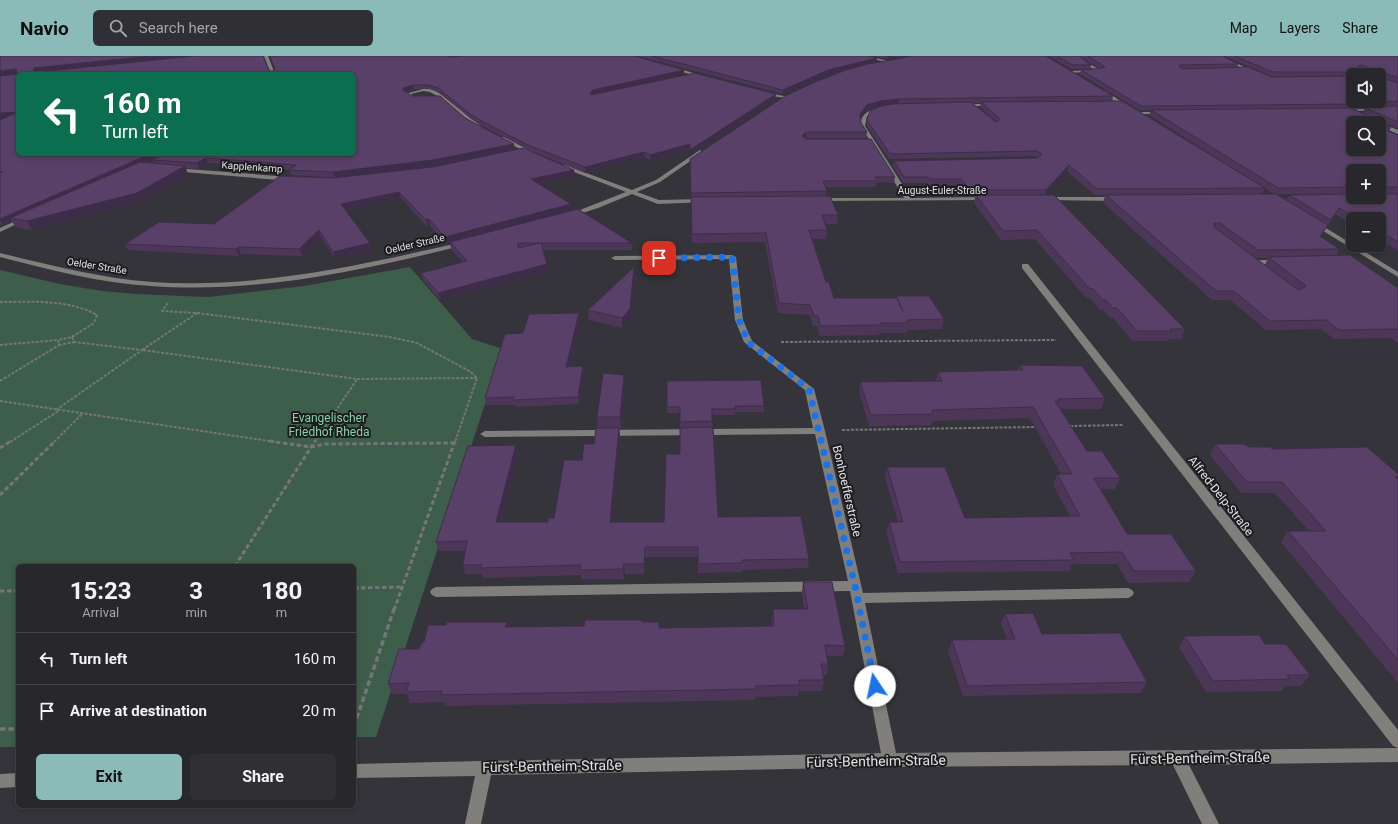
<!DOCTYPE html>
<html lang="en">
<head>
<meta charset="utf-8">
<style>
	:root { --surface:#28272c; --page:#302f34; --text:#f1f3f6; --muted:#a5a5a9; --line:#444448; --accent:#8bbbb9 }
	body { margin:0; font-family:Roboto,sans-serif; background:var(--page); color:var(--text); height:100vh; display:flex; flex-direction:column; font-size:15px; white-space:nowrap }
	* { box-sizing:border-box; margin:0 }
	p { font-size:13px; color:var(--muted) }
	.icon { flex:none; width:22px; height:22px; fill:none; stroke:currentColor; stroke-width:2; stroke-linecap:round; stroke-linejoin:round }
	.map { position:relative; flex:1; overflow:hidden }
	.details { position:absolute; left:16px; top:508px; width:340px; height:244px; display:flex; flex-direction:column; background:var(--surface); border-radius:6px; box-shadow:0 2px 6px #0003,0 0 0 1px var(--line) }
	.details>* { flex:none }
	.hud { position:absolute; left:16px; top:16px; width:340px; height:84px; border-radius:6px; box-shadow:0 2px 6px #0003,0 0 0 1px var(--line); background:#0b6e4f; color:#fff; overflow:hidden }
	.buttons { position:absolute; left:1346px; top:12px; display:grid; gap:8px }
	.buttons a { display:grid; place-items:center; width:40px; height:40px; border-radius:6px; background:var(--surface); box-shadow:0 2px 6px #0003,0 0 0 1px var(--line); font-size:20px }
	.pin { position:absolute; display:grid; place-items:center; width:34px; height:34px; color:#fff; margin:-17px; border-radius:8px; box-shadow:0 2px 6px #0006 }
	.me { position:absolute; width:44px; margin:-22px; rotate:349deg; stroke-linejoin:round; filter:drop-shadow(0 0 3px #0008) }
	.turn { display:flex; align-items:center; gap:14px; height:84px; padding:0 20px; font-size:18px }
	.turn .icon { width:52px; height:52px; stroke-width:2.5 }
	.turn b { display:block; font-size:28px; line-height:34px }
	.eta { display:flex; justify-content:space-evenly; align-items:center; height:68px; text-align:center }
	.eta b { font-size:24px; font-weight:700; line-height:28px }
	.cta { display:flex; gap:8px; margin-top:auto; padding:8px 20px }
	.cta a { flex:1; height:46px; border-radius:6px; background:var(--accent); color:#111; font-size:16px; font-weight:700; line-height:46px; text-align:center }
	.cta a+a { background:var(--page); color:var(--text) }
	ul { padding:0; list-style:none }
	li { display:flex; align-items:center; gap:12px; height:52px; padding:0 20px; border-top:1px solid var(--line) }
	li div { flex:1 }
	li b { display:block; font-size:15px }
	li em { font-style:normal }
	header { display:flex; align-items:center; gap:24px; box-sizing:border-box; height:56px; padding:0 20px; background:var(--accent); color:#111 }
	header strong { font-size:19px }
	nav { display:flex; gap:22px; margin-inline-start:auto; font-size:14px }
	.search { width:280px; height:36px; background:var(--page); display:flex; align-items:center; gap:10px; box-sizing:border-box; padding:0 14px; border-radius:6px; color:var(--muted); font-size:15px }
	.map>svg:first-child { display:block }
	.green { fill:#3d5e4a }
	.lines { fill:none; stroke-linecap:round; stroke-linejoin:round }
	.path-far2 { stroke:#76757a; stroke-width:2; stroke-dasharray:3 1.5; stroke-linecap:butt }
	.path-far1 { stroke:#76757a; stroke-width:3; stroke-dasharray:4.5 2.5; stroke-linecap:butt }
	.path { stroke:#76757a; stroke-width:3.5; stroke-dasharray:5.5 3; stroke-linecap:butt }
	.minor { fill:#817f7c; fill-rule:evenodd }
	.wall { fill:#4d3759; fill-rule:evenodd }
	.shaded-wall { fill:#3e2d49 }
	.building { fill:#594068; stroke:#3e2d49; fill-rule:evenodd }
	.route { stroke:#1a73e8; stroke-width:7; stroke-dasharray:0 12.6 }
	.labels { text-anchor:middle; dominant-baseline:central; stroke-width:4; stroke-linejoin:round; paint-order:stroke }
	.far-street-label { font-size:10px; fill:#e2e1e5; stroke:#1c1c1f }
	.park-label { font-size:12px; fill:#85d3a6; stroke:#1c1c1f }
	.street-label { font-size:12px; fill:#e2e1e5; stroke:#1c1c1f }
	.near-street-label { font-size:14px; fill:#e2e1e5; stroke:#1c1c1f }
</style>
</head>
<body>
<header>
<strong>Navio</strong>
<div class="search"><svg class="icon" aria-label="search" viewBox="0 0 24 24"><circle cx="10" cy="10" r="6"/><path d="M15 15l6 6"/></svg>Search here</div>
<nav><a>Map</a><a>Layers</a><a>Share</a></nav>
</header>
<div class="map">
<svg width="1398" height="768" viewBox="0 0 1398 768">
	<rect width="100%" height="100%" fill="#35343a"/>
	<path class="green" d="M410 211 472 283 503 293 376 681H354V510H18V691H0V214L60 228 102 235 136 238 208 241 304 230Z"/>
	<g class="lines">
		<path class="path-far2" d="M0 246C31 246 69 243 97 259L94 267 72 281
			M168 247 162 255 197 257 390 281 417 287 471 316 477 322 455 386
			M197 257 142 294 357 323 477 322
			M72 281 74 286 59 289 58 284Z
			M781 286 1056 284
			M0 289 58 284
			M0 325 59 289
			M0 345 276 386
			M56 354 142 294 74 286
			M1070 370 1123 369
			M842 374 1037 371
			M10 386 60 354
			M54 386 82 358
			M315 386 357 323"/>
		<path class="path-far1" d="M269 385 311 391 326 388 455 387
			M0 392 11 385
			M0 439 55 385
			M235 510 315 385
			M354 532 402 531
			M0 535H18
			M394 554 455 385"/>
		<path class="path" d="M354 670 394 553
			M0 673H18"/>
		<path class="minor" d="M264 0H268L275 18H271Z
			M860 0H868L888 5 886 6Z
			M1215 0H1220L1258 17 1255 18Z
			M1079 3H1081L1102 15 1069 17 1070 15 1095 14 1079 5Z
			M671 11H673L707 21 704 22 671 13Z
			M423 33H431L439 37 481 70 477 71 442 43H413L405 38ZM423 35 430 36 439 41H414L411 38Z
			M1100 34H1104L1131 52 1127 53 1100 36Z
			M763 36 784 40 786 41 784 42 761 38Z
			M961 48H993L995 49 993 50H959Z
			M883 51 885 53 873 56 867 60 865 70 911 142 987 141 990 143 989 144 817 145 816 144 819 142H904L861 70C860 56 872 53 883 51Z
			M1398 51V53L1343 56 1341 55 1343 54Z
			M1137 56H1163L1165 57 1163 58H1135Z
			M1377 67H1381L1398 74V78L1379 70V67Z
			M500 81H504L537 98 532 99 500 83Z
			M700 94 703 96 702 97 660 126 637 136 659 144 705 143 707 144V146L658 148 632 138 598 152 570 161 567 159 626 136 561 111V109H565L632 134 656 124Z
			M137 98H172L173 99 170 101 140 100Z
			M174 112 290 121 293 123 290 125 172 115 171 114Z
			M1045 141H1117L1120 143 1117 145 1043 144 1042 143Z
			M24 161 29 162 0 176V172Z
			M1312 166H1316L1398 216V221L1312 168Z
			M463 186 466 188 465 189C364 214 257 238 151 230 100 227 50 214 0 201V197C50 209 100 222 152 226 257 233 361 209 463 186Z
			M732 199 736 201 743 264 752 285 814 333 825 375 863 537 1128 532 1132 534 1134 537 1132 540 1128 542 865 547 896 697 1398 692V706L1189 709 1219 768H1202L1173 709 890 711 491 719 481 768H465L475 720 354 722V708L481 705 485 704 488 705 881 697 850 535 436 541 432 539 430 536 432 533 436 531 848 525 815 378 485 381 480 378 485 375 813 372 805 334 744 286 735 264 729 203 615 204 611 202 615 200Z
			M1249 204H1279L1283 206 1279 208H1249Z
			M1022 208H1028L1398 674V692L1393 690 1022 212Z
			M18 717V731L0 732V718Z"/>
	</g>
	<path class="wall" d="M0 0 274 15 275 14 270 0H460L450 1 684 14V18L615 34 775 43 690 99V93L651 104 644 101 585 117 529 94 490 74 471 63 439 36 429 33H414L406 36 412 40 465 62 515 93 434 110 335 122 291 119 290 114 208 107 199 113 186 112 188 119 141 146 32 174 15 171 12 165 3 169H0V64L5 61 0 62 17 18 0 19ZM354 18 152 104 154 108 144 107 154 102 152 98H18Z
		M637 0H870L877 2 876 6 827 19 783 38Z
		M873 0H909L887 3Z
		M1049 0H1223L1238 8 1237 12 1272 21 1353 20 1379 19H1353V20H1271L1224 0H1398V50L1352 52 1362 57 1365 52 1398 50V72L1381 65 1392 70 1389 75 1398 79V138H1379V115H1353V138H1277L1287 144 1289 139 1398 138V195L1379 184V163H1353V169L1335 158 1327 171V170L1321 181 1339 193 1336 200 1398 232V287L1391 282 1334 283 1321 273 1266 274 1230 244H1212L1103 147 1105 139H1095L1067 115 1045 139 1185 273 1181 283H1168V285H1133L1113 262H1110L1103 254H1100L1090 242H1086L1035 183 1001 184 974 147 975 140H968L960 129H929L927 127H903L893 110 894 105 1038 102 1036 100 889 103 867 70V64L996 66H997L980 51 981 46 1265 132 1262 138H1274L1149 59 1151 54H1139L1080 18 1081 14 1100 13 1082 1H1081L1091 9 1090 13H1071ZM1379 67V93H1353ZM1256 202H1268L1265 209Z
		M908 1 1113 40 1112 45 898 48 880 50 867 54 860 62 861 67 867 76 866 82H805L806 83 895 121 894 127 877 126 876 131H825L827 135 826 140 838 159 837 168H825L827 174 826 183H812L826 226 834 242H896V240L944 263 942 273 907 274V277H879V279L819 280 817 270H813L810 259 778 257 765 186 692 187 690 103Z
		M575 120 539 128 571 148V155L632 187V194H543L547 208 548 216 440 244 423 224 421 217 463 206 451 193 450 187 447 188 430 170 427 171 401 142 345 154 370 187 372 194 335 203 321 181 302 200 241 198 239 200 128 194 125 188 214 168 333 122Z
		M635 220 631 263 622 272 589 264 588 254Z
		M579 257 580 264 569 311 583 310 584 317 579 348 515 351 514 349H486L485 342 523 277Z
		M1020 309 1105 342 1101 353H1060L1087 395 1120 422 1115 433H1100L1127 478 1196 515 1189 526 1128 527 1117 508H1072L1069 515 898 517 886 477 889 466H898L885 422 887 411 965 462 1070 460 1053 429 1057 418H1061L1030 362 932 365 931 369 869 370 859 336 860 326 936 325 938 316 1018 314Z
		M624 319 625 330 621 372H619L620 381 612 466H664L680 398V357H667V351L764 350V356H735V359H712L718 461 809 503 808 512 742 514V516L698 517V501H645L644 518H625L624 523H581V519L483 522 482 518H465L463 509 465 495H439L436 486 518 398 501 466H548L554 462 582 404 594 388 598 372 597 361Z
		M1215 388 1250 391 1272 393 1398 418V627L1281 486 1288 475H1309L1275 437H1241L1210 399Z
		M803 526 845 590 843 600H827L828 608 827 619H823L824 624 822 635H799L798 640 755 641 754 644 445 650 444 646 410 647 407 638H392L388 628 419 593 424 586 446 569 507 566 509 571 584 570 642 564V566H659V572L772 570V564L773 553H804L802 537Z
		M1005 558 1042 578 1147 626 1141 637 963 640 948 595 952 584 1007 583 1001 568Z
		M1185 580 1265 588 1310 619 1301 630H1285L1282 635 1206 636 1179 591Z"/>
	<path class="shaded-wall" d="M151 0H191L36 17 33 15 34 12Z
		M447 0H460L449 2Z
		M888 0H909L887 3Z
		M877 2 876 6 827 19 783 38V34L828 14Z
		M16 13 18 18 0 19V15Z
		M684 14V18L594 39 591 41V36L593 34Z
		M413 29 414 33 404 37 403 34V32Z
		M776 38 775 43 690 99V94Z
		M899 43 898 48 880 50 867 54 859 63 860 58 867 49 880 45Z
		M18 56V61L0 62V57Z
		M806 76V82L802 85V80Z
		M514 88 515 93 434 110 335 122 333 116Z
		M690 88V93L651 104 650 99Z
		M644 96V101L585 117V111Z
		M150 98H152L154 102 17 163 10 162 12 165 3 169 0 164V163Z
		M206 102 208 107 199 113 197 107Z
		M1069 109 1067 115 1045 140 1046 134Z
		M185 110 188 119 141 146 32 174 27 165Z
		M574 114 575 120 532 130 531 123Z
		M399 136 401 142 343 154 341 148Z
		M571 148V155L447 188 445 181Z
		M429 163 430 170 427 171 426 164Z
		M319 174 321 181 302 200 299 193Z
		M370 187 372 194 335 203 333 196Z
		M239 191 241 198 239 200 236 193Z
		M547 208 548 216 440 244 438 237Z
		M634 211 635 220 631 263 622 272V262Z
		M579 257 580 264 567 318 566 311Z
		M583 310 584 317 579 348 578 341Z
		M624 319 625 330 621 372 620 361Z
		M619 372 620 381 611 476 610 466Z
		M516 389 518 398 498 476 496 466Z
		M645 491V501L644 518V508Z
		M624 508 625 518 624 523 623 513Z
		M507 566 510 577 505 571Z"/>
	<path class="building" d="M0 0H151L34 12 33 15H48L194 0H263L269 15H274L275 13 270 0H448L450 1 463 0H634L684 14 593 34 591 36V39L695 17 776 38 690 94V88L650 99 644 96 585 111 528 89 489 69 470 58 438 32 428 29H413L403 32V34L412 40H440L465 62 514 88 433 104 333 116 289 114 296 109 206 102 197 107 152 104 164 98H354V18H18V98H150L0 163V117L3 116H0V64L18 56 0 57V20L17 18 16 13 0 15Z
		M652 0H870L877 2 828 14 783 34Z
		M911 0H1046L1113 40 899 43 880 45 867 49 860 58 861 67 867 76H806L802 80 806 83H871L895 121H875L877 125H823L827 135 691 137 690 103 785 40 815 26 846 14 868 8 908 1Z
		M1057 0H1079L1091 9H1073Z
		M1088 0H1223L1238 8 1180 9 1179 11 1183 13 1248 11 1272 21 1353 20V45H1379V19H1355L1356 16H1273L1234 0H1398V22L1382 16 1380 18V21L1398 27V45L1350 48 1141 50 1081 14 1103 12 1105 11ZM1359 9 1373 12 1375 15 1373 16H1367L1358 13Z
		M1122 45 1265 132 1097 133 1069 109 1046 134H970L961 123H930L928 121H904L894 105 1038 102 1042 98 1037 95 890 98 867 64 870 55 881 50 892 48 971 46 996 66 999 64V62L981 46Z
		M1398 50V66L1365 52Z
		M1351 52 1375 63H1380L1381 66 1392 70H1379V67H1353V93H1379V71L1398 79V131H1382L1381 133H1379V115H1353V131L1278 132 1151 54Z
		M523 92 574 114 531 123 571 148 445 181 429 163 426 164 399 136 341 148 370 187 333 196 319 174 299 193 239 191 236 193 125 188 159 166 214 168 280 120 333 122 433 111Z
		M140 106 185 110 137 137 27 165 10 162Z
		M1276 138 1328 169 1320 180 1339 193 1258 194 1220 167H1214V171L1298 234 1301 233 1306 230 1268 201 1350 199 1398 232V274L1396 273 1339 274 1326 264 1270 265 1234 235H1216L1106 139Z
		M1353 138V141H1379V138H1398V186L1379 175V163H1359L1339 152 1331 164 1289 139Z
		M976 139H1054L1185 273H1170L1172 275H1137L1117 252H1113L1106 244H1103L1093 233H1090L1037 174 1003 175Z
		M830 140 838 159H822L827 174H809L826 226H829L834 242H897L903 255 896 240H929L944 263 907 264 908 267H880V269L820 270 818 260H814L810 249 779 247 766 177 692 178 691 141Z
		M578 153 632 187H541L547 208 438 237 421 217 467 205 450 186ZM518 187H540L518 192Z
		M634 211 630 253 622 262 588 254Z
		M579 257 566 311 583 310 578 341 513 344 514 341 485 342 505 278 523 277 529 258Z
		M1020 309 1082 310 1105 342 1058 343 1060 345H1055L1087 395H1102L1120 422H1094L1127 478H1171L1196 515H1134L1122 496 1070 497 1074 504 900 506 889 466H903L887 411H945L965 462 1080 460 1057 418H1072L1033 351 932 354 933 358 871 359 860 326 942 325 938 316 1023 314Z
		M603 317 624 319 620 361H597Z
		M761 324 764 350H735V353H712V365L680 366V351H667V325Z
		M713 371 718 461 801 460 809 503 742 504V507L698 508V491H645L644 508H624L623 513 580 514 581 509 480 512 482 509H463L467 485 436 486 468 390 516 389 496 466H548V462H554L564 404H582L584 388H594L596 372H619L610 466H664L666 398H680V372Z
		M1215 388H1243L1250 391H1270L1272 393 1367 391 1398 418V421H1395L1398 423V604L1288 475H1326L1282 426H1247Z
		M803 526H832L845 590 825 589 828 608H821L824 624H799V629L755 630V633L441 639 442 635 406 636 409 627 388 628 399 593H419L422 586H424L428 569H446L447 566H507L505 571 584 570 585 564H642V566H659V572L774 570 773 553H808Z
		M1033 557 1042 578 1120 577 1147 626 967 630 952 584 1015 583 1005 558Z
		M1259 579 1265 588H1286L1310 619H1287L1290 623 1213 625 1185 580Z"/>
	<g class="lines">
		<path class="route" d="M659 202 732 201 739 264 748 286 809 333 855 530 875 630"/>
	</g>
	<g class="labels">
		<g class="far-street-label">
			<text transform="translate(252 111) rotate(4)">Kapplenkamp</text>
			<text x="942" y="134">August-Euler-Straße</text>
			<text transform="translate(415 188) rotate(-13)">Oelder Straße</text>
			<text transform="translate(97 210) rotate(9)">Oelder Straße</text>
		</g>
		<g class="park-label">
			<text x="329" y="362">Evangelischer<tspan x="329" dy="14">Friedhof Rheda</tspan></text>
		</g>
		<g class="street-label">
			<text transform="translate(847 435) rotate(77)">Bonhoefferstraße</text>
			<text transform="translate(1221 440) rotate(52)">Alfred-Delp-Straße</text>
		</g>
		<g class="near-street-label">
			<text transform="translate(1200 702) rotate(-1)">Fürst-Bentheim-Straße</text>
			<text transform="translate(876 705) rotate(-1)">Fürst-Bentheim-Straße</text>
			<text transform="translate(552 710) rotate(-1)">Fürst-Bentheim-Straße</text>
		</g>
	</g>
</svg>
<div class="buttons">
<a><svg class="icon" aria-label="sound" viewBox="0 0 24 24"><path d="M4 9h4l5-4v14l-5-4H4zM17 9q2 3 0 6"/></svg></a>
<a><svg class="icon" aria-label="search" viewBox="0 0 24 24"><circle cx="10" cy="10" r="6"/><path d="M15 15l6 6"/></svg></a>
<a>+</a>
<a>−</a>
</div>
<div class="pin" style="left:659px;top:202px;background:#d93025"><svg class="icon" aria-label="arrive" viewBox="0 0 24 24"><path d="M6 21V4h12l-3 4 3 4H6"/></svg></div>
<svg class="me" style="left:875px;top:630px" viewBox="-20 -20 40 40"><circle r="19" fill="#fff"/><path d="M0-13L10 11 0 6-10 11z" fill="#1a73e8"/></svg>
<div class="hud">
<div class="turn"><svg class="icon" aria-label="left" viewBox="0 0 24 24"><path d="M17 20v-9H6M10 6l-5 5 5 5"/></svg><div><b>160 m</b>Turn left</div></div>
</div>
<section class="details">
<div class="eta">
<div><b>15:23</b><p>Arrival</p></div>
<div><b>3</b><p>min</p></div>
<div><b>180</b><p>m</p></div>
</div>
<ul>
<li><svg class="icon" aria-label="left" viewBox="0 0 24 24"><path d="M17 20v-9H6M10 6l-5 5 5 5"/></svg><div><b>Turn left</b></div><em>160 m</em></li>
<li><svg class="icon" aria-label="arrive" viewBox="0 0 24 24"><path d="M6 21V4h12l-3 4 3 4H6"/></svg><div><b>Arrive at destination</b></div><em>20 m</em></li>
</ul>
<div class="cta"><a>Exit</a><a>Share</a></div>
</section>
</div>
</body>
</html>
